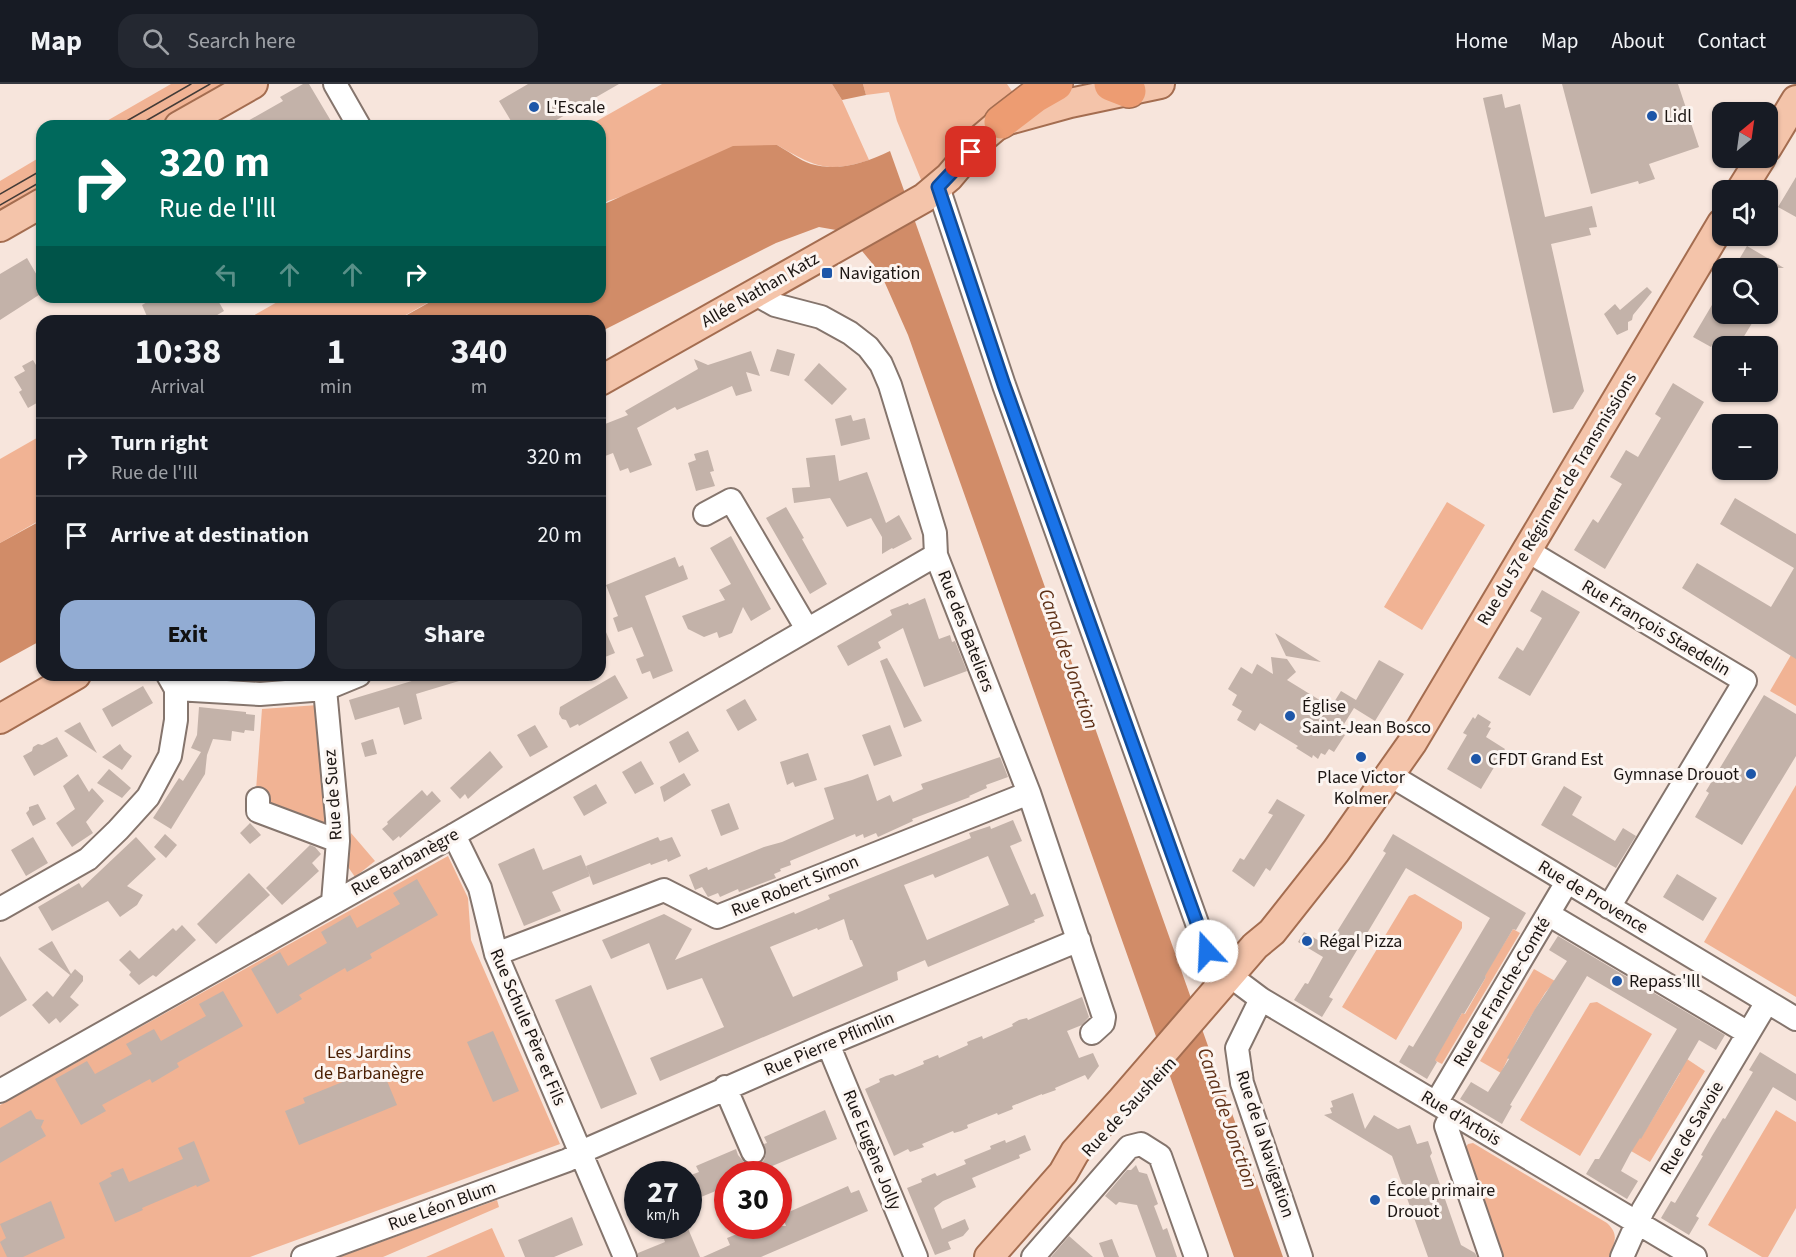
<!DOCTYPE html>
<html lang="en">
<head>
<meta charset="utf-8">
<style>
	:root { --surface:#171b24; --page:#242831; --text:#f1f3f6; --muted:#9ea1a6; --line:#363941; --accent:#92acd3 }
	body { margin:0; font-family:"Source Sans 3",sans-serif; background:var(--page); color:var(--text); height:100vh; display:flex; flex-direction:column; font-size:22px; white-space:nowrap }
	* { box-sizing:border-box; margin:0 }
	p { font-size:20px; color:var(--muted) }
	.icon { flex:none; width:33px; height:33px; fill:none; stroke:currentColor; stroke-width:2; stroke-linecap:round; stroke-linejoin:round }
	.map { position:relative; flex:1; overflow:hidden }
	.sheet { position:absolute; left:36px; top:231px; width:570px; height:366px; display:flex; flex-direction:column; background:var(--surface); border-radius:18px; box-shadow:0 2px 4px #0004 }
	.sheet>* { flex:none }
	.hud { position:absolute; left:36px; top:36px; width:570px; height:183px; border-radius:18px; box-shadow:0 2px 4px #0004; background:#00695c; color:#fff; overflow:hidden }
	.needle { width:39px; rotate:29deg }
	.buttons { position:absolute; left:1712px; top:18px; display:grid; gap:12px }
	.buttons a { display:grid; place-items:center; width:66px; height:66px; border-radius:12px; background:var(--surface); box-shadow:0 2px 4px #0004; font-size:30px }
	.speed { position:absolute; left:624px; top:1077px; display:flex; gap:12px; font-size:30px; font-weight:700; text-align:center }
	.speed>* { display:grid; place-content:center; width:78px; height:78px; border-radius:50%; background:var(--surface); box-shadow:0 2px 4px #0004; line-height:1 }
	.speed small { font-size:15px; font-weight:400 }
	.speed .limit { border:9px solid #d22; background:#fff; color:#111 }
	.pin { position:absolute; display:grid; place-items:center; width:51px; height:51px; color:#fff; margin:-26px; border-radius:12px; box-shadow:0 3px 9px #0006 }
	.me { position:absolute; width:66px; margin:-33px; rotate:340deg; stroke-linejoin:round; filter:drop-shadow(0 0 4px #0008) }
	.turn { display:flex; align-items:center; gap:21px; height:126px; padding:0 24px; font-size:27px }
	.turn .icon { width:78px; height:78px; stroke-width:2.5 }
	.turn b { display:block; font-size:42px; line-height:51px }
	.lanes { display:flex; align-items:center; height:57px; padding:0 24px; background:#0003; justify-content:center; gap:30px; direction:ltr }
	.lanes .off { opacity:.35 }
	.eta { display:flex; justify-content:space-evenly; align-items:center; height:102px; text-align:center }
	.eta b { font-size:36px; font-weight:700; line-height:42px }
	.action { display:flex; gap:12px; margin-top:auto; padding:12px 24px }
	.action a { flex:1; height:69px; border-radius:18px; background:var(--accent); color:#111; font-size:24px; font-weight:700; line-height:69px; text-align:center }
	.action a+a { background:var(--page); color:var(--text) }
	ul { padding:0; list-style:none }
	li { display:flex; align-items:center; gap:18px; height:78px; padding:0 24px; border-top:2px solid var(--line) }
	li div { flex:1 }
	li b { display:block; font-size:22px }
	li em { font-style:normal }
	header { display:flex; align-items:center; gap:36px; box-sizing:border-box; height:84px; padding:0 30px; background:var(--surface); border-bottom:2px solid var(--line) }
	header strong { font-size:28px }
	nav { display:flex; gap:33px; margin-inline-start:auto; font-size:21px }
	.search { width:420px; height:54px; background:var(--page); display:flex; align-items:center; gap:15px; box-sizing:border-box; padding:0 21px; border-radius:18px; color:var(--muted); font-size:22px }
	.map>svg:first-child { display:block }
	.green { fill:#f1b394 }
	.water { fill:#d18c68 }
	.building { fill:#c3b2a9; fill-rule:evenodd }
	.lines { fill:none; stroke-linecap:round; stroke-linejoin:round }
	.minor-casing { stroke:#85756d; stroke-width:26 }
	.major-casing { stroke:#a46d50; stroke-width:32 }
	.highway-casing { stroke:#a46d50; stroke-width:36 }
	.minor { stroke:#fff; stroke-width:22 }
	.major { stroke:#f4c4aa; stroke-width:28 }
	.highway { stroke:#ed9c72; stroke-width:33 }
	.tram { stroke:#433b37; stroke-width:1.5 }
	.route-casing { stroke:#114b97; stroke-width:15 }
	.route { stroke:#1a73e8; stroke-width:10 }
	.poi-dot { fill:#1d56a8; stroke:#fcf5f1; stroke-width:2 }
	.labels { text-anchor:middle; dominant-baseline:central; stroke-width:6; stroke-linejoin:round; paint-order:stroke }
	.poi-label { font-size:18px; fill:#1b1512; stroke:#fcf5f1; text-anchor:start }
	.street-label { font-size:18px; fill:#1b1512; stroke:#fcf5f1 }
	.park-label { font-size:18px; fill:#4a1e02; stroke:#fcf5f1 }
	.water-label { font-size:20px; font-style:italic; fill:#5e3016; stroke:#fcf5f1 }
</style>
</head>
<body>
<header>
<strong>Map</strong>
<div class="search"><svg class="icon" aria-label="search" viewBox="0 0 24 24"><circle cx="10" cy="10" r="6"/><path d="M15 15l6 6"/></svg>Search here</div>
<nav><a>Home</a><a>Map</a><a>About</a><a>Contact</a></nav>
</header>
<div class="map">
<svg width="1796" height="1173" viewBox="0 0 1796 1173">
	<rect width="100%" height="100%" fill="#f7e5dc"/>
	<path class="green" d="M171 0H231L153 42H98Z
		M662 0H832L842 16 869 76C827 90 814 82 777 61L608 117 600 122V42H588Z
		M863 0H1007L1014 10 926 100 922 98 897 37 889 8 866 11Z
		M42 72V108L0 132V97Z
		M286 213H438L395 237H244Z
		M42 351V435L0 459V375Z
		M1447 418 1485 441 1422 546 1384 523Z
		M1791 571 1796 574V622L1770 607Z
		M318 621 329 749 270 727V709L256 706 262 625Z
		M1796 701V913L1704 858Z
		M351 749 375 777 355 793 346 780Z
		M448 772 468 814 471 856 560 1060 250 1173H0V1021Z
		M1415 810 1462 838V844L1396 956 1342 923 1409 812Z
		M1513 845 1520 849 1442 980 1434 976 1462 929 1465 930 1486 893 1484 892Z
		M1534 885 1555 897 1545 909 1518 954 1501 989 1480 977Z
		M1597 918 1652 950 1580 1072 1520 1036 1590 919Z
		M1687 975 1705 987 1650 1078 1631 1067 1639 1054H1641L1680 989 1679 988Z
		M1776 1026 1796 1038V1124L1768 1173H1762L1708 1141Z
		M1473 1059 1607 1139C1620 1151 1614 1159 1609 1173H1502L1465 1064 1468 1060Z
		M497 1116 499 1123 383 1173H339Z
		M492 1144 505 1173H426Z"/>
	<path class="water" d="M832 0H863L866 11 842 16Z
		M777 61C788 67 799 76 811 80 838 88 865 79 890 67L1283 1173H1234L908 251 881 190 862 167 836 146 819 143 776 159 600 248V237H396L439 213H600V122L733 62Z
		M42 436V556L0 579V459Z"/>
	<path class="building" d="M303 0H309L331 37 324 42H239L283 17 280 13Z
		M528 0H619L546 42H514L499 17Z
		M1562 0H1678L1699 63 1649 80 1655 95 1639 100 1638 97 1591 110Z
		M1502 10 1505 24 1520 20 1545 133 1592 122 1597 143 1589 144 1591 151 1551 160 1584 307 1573 325 1553 329 1483 14Z
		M1796 93V133L1778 123Z
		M1747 162 1764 172 1784 184H1734Z
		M27 174 42 200V209L0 236V190Z
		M1647 203 1652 208 1633 231 1632 236 1628 238V246L1617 251 1604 230 1615 220 1620 226Z
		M1722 204V230H1753L1750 234 1754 236 1738 262H1715L1712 261 1711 263 1693 253Z
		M156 213H216L224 227 207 237H149L142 221Z
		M777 265 795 270 789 292 770 287Z
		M751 267 760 292 746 288 752 307 736 312 732 302 677 326 675 323 637 344 652 381 630 389 628 384 620 387 613 369 600 374V342L628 331 625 327 698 285 694 275 708 281Z
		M33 276 36 281 42 277V316L28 324 19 308 22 306 14 293 25 287 22 282Z
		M819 279 847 305 832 321 804 296Z
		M1673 299 1704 318 1605 485 1574 466 1593 435 1598 439 1622 400 1610 393 1626 366 1638 373 1661 334 1655 330Z
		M851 331 853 337 865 334 870 355 841 362 835 335Z
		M708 366 714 387 710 388 715 402 696 407 688 379 696 376 694 370Z
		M835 371 839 397 867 388 886 439 899 431 912 455 893 465 892 464 882 470V453L871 434 847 443 830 414 794 419 792 404 810 403 806 374Z
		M1735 414 1796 450V575L1682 504 1697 479 1771 523 1794 484 1720 440Z
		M786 423 804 454 802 455 827 500 810 510 766 434Z
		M731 452 771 525 751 537 743 523 732 549 719 554 717 548 704 553 688 545 682 532 725 516 719 506 731 500 710 464Z
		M675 473 679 483 683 481 688 495 645 512 673 587 653 595 650 587 642 590 636 575 644 572 632 543 618 548 613 534 618 532 606 501Z
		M1542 506 1580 528 1530 612 1498 594 1517 563 1523 567 1542 534 1530 527Z
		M925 514 939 555 950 551 952 558 955 557 967 587 924 603 903 544 878 558 881 564 848 582 837 562 892 531 890 526 908 519 909 521Z
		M600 534 615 569 600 575Z
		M1275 549 1321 578 1286 572Z
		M1271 573 1287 575 1296 588 1287 596 1331 623 1341 607 1356 616 1379 576 1404 590 1375 637 1354 624 1339 648 1345 651 1334 668 1329 665 1325 671 1321 669 1318 675 1313 671 1312 674 1296 664 1298 662 1260 639 1255 647 1237 636 1242 627 1232 621 1237 611 1228 605 1241 583 1252 590 1257 580 1273 590Z
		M887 574 922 637 904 644 880 577Z
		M413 591H469V594L416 610 422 635 404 641 399 623 355 636 349 616 415 596Z
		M615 591 628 614 579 642 578 640 570 644 566 636 562 635 559 630 560 623Z
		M143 602 153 619 112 643 102 625Z
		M1764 611 1796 630V672L1742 761 1695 733 1709 709 1706 707Z
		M745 615 757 636 738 647 726 626Z
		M199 623 246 628V630L255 631 254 647 245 646 244 649 232 647 231 657 213 655 207 671 205 690 171 745 153 734 179 694 183 697 201 668 191 664 197 651Z
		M1478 630 1491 638 1488 643 1491 644 1486 653 1505 665 1481 705 1447 685 1467 651 1463 649 1473 633 1475 635Z
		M80 638 97 669 64 647Z
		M535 641 548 663 530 673 517 651Z
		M890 641 902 672 874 682 862 651Z
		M688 647 699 667 679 679 669 658Z
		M57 653 68 672 34 692 23 672 32 667 33 663 38 660 42 661Z
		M373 655 377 670 365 673 361 659Z
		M120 660 124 666 132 672 122 686 102 673Z
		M490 667 503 683 468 715 465 710 460 715 450 704Z
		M808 669 817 696 795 703 793 698 787 701 780 678Z
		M1000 673 1008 693 986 701 987 704 969 712 970 713 912 735 913 737 878 753 876 749 864 754 863 750 856 753 855 750 790 777 791 781 780 785 781 787 774 790 776 794 739 808 738 805 720 813 718 809 708 813 702 803 695 806 689 791 707 783 708 786 764 763 782 758 834 735 824 704 852 696 868 690 877 717 890 711 893 718 923 705 921 700Z
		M641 677 654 700 635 710 622 688Z
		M109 685 131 704 122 714 97 699Z
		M684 689 691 701 664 718 660 703Z
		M78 690 89 708 92 704 104 717 86 738 93 749 72 763 56 739 75 725 63 702Z
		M596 700 607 719 584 732 573 713Z
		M1564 702 1582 713 1572 731 1615 757 1623 744 1636 752 1616 784 1541 741Z
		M422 706 427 712 432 707 441 717 400 754 399 752 393 757 382 745 388 740 387 738Z
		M1277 715 1305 731 1270 787 1266 784 1254 803 1232 787 1240 774 1244 776 1273 731 1268 729Z
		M729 719 739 745 721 752 711 726Z
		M38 720 46 735 33 742 26 729 29 726V723Z
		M1013 736 1022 757 1010 762 1031 811 1035 809 1044 832 1034 836 1035 838 928 883 925 876 897 888 898 896 660 997 650 974 724 943 702 894 667 906 649 859 611 875 602 856 664 830 692 845 675 876 724 856 794 828 795 830 830 815 828 811 971 754 969 749 990 742 991 745ZM988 772 1009 821 927 856 904 801 933 790 935 794ZM844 835 850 856H852L863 882 793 913 770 863 817 844 818 846Z
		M250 739 261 751 250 760 240 749Z
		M165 750 177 761 166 774 154 763Z
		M1393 750 1526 829 1516 846 1513 845 1485 892 1486 893 1464 930 1462 929 1454 943 1435 976 1437 978 1427 995 1399 978 1409 961 1413 963 1490 834 1406 784 1329 913 1333 915 1322 933 1294 916 1305 899 1308 900 1323 873 1298 858 1304 848 1328 862 1386 769 1383 767Z
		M33 753 48 779 26 792 11 766Z
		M136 753 156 775 127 802 143 811 137 821 120 833 108 817 52 847 38 823 79 799 82 804Z
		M658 753 660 757 672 753 681 772 668 778 667 775 651 781 650 779 593 801 586 782Z
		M310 761 315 763 321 770 312 779 319 787 282 821 266 804Z
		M534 764 543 786 581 771 590 792 552 808 561 827 524 842 498 780Z
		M249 789 270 811 216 860 197 840Z
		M1677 790 1717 814 1703 837 1663 813Z
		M417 795 438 831 370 870 372 874 347 888 345 884 299 911 302 915 277 930 251 885 280 868 288 882 327 859 321 848 350 831 357 844 400 820 393 809Z
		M182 841 196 856 156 893 153 891 139 901 129 891 131 888 119 876 130 866 139 875 173 844 176 847Z
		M1558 852 1725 951 1716 966 1699 956 1641 1055 1640 1054 1630 1070 1621 1087 1638 1097 1627 1115 1586 1090 1595 1075H1599L1677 945 1587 892 1510 1021 1512 1022 1502 1040 1460 1015 1471 998 1488 1008 1509 975 1507 974 1535 925 1567 877 1549 866Z
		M52 857 71 890 75 885 83 892V897L70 913 79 921 60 939 56 934 49 940 32 921 47 907 53 913 70 891 38 865Z
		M0 872 27 916 0 933Z
		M591 901 637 1010 601 1025 555 916Z
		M223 907 243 942 177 979 179 983 152 999 150 995 102 1021 106 1027 81 1041 55 995 87 977 95 990 132 970 126 960 154 945 161 957 206 932 199 920Z
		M1082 913 1089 933 1082 941 1067 947 1079 974 1093 969 1099 982 1088 996 1085 991 1055 1004 1056 1006 1042 1011V1010L1012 1022 1013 1025 998 1031 997 1029 967 1041 968 1044 961 1047 954 1049 953 1047 922 1060 924 1063 910 1068 908 1065 894 1072 865 1005 880 998 879 995 886 992 893 990 895 992 924 980 923 977 938 971 939 974 968 961 967 958 982 952 983 955 1013 942 1012 940 1019 936 1027 934 1028 936Z
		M493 947 519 1007 493 1018 467 958Z
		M1760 968 1796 990V1017L1773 1003 1696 1132 1699 1134 1689 1151 1661 1134 1671 1117 1675 1119 1703 1072 1701 1071 1712 1052 1723 1034 1725 1035 1753 988 1749 986Z
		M372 986 376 995 385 992 397 1021 299 1061 285 1027 305 1019 303 1014Z
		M1353 1009 1365 1045 1374 1031 1398 1045 1410 1041 1417 1060 1428 1057 1432 1069 1430 1072 1461 1161 1475 1169 1477 1173H1428L1392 1072 1324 1031 1332 1029 1330 1024 1333 1023 1331 1017Z
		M31 1026 36 1035 44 1036 41 1043 46 1052 0 1079V1044Z
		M825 1026 837 1055 753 1090H728V1102L701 1113 691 1091 699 1088 696 1082 736 1065 738 1071 745 1079 752 1081 759 1080 764 1076 766 1070 764 1060 767 1059 764 1053Z
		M1025 1051 1031 1066 1019 1071 1020 1074 972 1094 976 1103 943 1117 934 1124 942 1145 965 1135 969 1145 963 1152 948 1158 951 1165 935 1171 907 1104 922 1098 921 1095 935 1089 937 1092 966 1080 964 1076 991 1065 990 1062 1005 1056 1006 1059Z
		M194 1057 210 1097 197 1103 196 1101 142 1124 143 1126 115 1138 99 1099 112 1092 110 1089 123 1084 129 1098 183 1075 178 1064Z
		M1136 1081 1139 1088 1147 1090 1158 1120 1154 1122 1163 1146 1167 1144 1177 1173H1156L1137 1121 1119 1118 1116 1121 1105 1112 1127 1086H1131Z
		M848 1102 851 1109 859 1106 868 1127 761 1173H703L730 1161 727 1154 757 1142H786L782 1131Z
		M51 1117 65 1154 23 1173H7L0 1158 6 1154 0 1140Z
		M572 1133 583 1161 554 1173H525L518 1156Z
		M659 1142H687L700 1173H638V1169L665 1158Z
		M1069 1152 1093 1173H1051Z
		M1112 1155 1119 1173H1104L1099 1159Z"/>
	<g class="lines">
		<g class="minor-casing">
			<path id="minor" d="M335 0 359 42
				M938 103 1004 301 1207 867 1229 891 1261 915 1695 1173
				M754 209 775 221 821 233 850 249 868 263 881 280 890 301 935 449 936 471 1029 709 1104 933 1103 939 1092 949
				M705 430 731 416 807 545
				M1526 466 1745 597 1609 823
				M176 605 260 610 325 605 359 591
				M325 605 337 734 338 757 333 818
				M1390 691 1796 935
				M258 715V727L338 757
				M454 751 480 804 496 870 625 1173
				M0 825 88 775 118 746 148 713 170 672 176 636V605L168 591
				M1548 830 1748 949
				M496 870 664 806 717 833 1029 709
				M1261 915 1237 964 1242 999 1301 1173
				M828 960 916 1173
				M725 1003 753 1068
				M0 1007 454 751 936 471
				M1436 1019 1567 798
				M1452 1029 1446 1042 1491 1173
				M303 1173 568 1076 581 1068 828 960 1079 856
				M1033 1173 1129 1063 1141 1060 1160 1072 1196 1173
				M1622 1173 1643 1126 1767 918"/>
		</g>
		<g class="major-casing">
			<path id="major" d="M179 42 253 0
				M1767 64 1796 16
				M1741 106 1761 74
				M0 143 42 119
				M600 297 924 114 949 93 981 55 1001 38 1070 19 1160 0
				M0 635 76 591
				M989 1173 1063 1089 1075 1068 1122 1016 1255 862 1272 848 1336 767 1412 659 1722 139"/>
		</g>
		<g class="highway-casing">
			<path id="highway" d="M1111 0 1129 7
				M1001 38 1035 12 1056 0"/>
		</g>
		<use href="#minor" class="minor"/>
		<use href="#major" class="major"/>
		<use href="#highway" class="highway"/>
		<path class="tram" d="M118 42 191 0
			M137 42 210 0
			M0 110 42 86
			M0 121 42 97"/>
	</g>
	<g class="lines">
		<g class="route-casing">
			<path id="route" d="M971 68 938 103 1004 301 1207 867"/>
		</g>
		<use href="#route" class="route"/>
	</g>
	<g class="poi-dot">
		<circle cx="534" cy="23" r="6"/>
		<circle cx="1652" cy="32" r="6"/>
		<rect x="821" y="183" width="12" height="12" rx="3"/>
		<circle cx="1290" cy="632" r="6"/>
		<circle cx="1361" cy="673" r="6"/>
		<circle cx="1476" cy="675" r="6"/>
		<circle cx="1751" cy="690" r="6"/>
		<circle cx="1307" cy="857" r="6"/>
		<circle cx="1617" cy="897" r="6"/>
		<circle cx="1375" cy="1116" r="6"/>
	</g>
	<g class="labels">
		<g class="poi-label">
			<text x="546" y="23">L'Escale</text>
			<text x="1664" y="32">Lidl</text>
			<text x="839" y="189">Navigation</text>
			<text x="1302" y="622">Église<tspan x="1302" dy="21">Saint-Jean Bosco</tspan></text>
			<text x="1488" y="675">CFDT Grand Est</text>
			<text x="1739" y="690" text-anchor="end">Gymnase Drouot</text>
			<text x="1361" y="693" text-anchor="middle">Place Victor<tspan x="1361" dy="21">Kolmer</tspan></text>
			<text x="1319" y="857">Régal Pizza</text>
			<text x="1629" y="897">Repass'Ill</text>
			<text x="1387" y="1106">École primaire<tspan x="1387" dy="21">Drouot</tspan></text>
		</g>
		<g class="street-label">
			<text transform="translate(760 206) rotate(-30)">Allée Nathan Katz</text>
			<text transform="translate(1557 415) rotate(-59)">Rue du 57e Régiment de Transmissions</text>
			<text transform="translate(1656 544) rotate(31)">Rue François Staedelin</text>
			<text transform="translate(966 547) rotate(69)">Rue des Bateliers</text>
			<text transform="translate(333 711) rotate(-94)">Rue de Suez</text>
			<text transform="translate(405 778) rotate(-29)">Rue Barbanègre</text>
			<text transform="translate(795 802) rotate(-22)">Rue Robert Simon</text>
			<text transform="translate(1593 813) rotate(31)">Rue de Provence</text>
			<text transform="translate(1502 908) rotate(-59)">Rue de Franche-Comté</text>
			<text transform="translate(528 943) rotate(67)">Rue Schule Père et Fils</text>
			<text transform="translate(829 960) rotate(-23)">Rue Pierre Pflimlin</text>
			<text transform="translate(1129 1023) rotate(-47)">Rue de Sausheim</text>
			<text transform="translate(1461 1034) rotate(31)">Rue d'Artois</text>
			<text transform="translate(1692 1044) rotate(-59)">Rue de Savoie</text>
			<text transform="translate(1265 1060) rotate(72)">Rue de la Navigation</text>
			<text transform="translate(872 1066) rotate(68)">Rue Eugène Jolly</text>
			<text transform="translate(442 1122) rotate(-20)">Rue Léon Blum</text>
		</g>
		<g class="park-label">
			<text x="369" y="968">Les Jardins<tspan x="369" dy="21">de Barbanègre</tspan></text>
		</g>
		<g class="water-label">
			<text transform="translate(1068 575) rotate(71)">Canal de Jonction</text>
			<text transform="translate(1227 1034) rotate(71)">Canal de Jonction</text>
		</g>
	</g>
</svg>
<div class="buttons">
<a><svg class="needle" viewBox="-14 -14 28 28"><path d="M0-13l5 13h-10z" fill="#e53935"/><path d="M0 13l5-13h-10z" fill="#9ea1a6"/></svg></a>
<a><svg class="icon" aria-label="sound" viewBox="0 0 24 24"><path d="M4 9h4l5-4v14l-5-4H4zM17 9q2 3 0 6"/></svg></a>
<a><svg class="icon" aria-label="search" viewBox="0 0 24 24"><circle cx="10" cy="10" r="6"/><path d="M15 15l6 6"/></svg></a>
<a>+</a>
<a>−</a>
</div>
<div class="speed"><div>27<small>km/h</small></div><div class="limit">30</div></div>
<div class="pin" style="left:971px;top:68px;background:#d93025"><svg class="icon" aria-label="arrive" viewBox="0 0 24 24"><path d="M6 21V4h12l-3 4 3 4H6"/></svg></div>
<svg class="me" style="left:1207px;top:867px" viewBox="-20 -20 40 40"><circle r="19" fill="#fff"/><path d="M0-13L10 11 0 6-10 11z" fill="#1a73e8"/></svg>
<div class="hud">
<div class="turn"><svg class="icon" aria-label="right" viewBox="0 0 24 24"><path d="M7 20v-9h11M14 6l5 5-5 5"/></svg><div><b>320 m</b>Rue de l'Ill</div></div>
<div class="lanes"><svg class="icon off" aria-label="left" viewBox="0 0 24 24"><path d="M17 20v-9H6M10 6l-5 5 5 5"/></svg><svg class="icon off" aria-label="ahead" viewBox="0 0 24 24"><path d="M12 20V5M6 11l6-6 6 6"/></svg><svg class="icon off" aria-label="ahead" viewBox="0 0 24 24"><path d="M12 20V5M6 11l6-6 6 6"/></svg><svg class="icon" aria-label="right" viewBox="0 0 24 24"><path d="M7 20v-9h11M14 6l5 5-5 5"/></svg></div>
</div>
<section class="sheet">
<div class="eta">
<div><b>10:38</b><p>Arrival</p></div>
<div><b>1</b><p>min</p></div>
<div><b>340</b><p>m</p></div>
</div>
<ul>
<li><svg class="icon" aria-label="right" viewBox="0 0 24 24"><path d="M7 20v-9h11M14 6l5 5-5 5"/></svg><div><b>Turn right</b><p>Rue de l'Ill</p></div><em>320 m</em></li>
<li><svg class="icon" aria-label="arrive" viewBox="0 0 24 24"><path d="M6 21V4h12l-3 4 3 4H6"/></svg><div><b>Arrive at destination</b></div><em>20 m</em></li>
</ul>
<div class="action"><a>Exit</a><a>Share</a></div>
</section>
</div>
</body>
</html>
